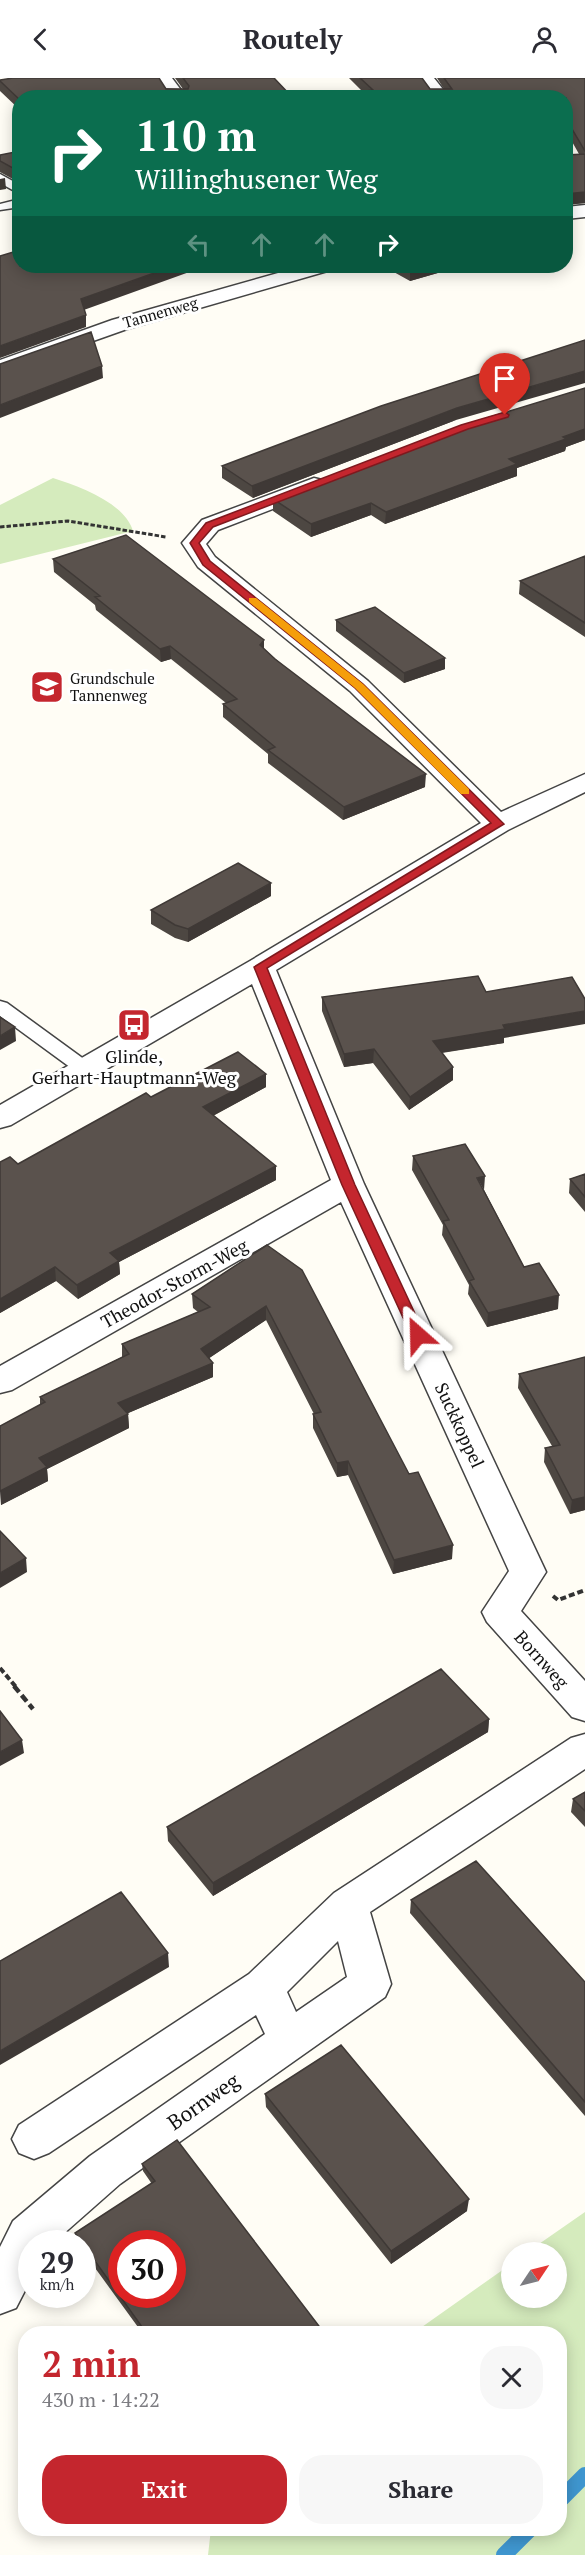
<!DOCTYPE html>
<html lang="en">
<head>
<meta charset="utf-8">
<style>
	:root { --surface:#fff; --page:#f7f7f7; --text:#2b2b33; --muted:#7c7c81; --accent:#c4262e }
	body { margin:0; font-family:"PT Serif",serif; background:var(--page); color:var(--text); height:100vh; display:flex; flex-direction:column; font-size:22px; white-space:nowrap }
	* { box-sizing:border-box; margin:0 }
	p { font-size:20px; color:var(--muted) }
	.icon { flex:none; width:33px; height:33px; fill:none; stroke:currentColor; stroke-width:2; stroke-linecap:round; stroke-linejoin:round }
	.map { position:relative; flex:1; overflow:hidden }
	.sheet { position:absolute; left:18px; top:2248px; width:549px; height:210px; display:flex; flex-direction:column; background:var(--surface); border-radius:24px; box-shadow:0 3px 15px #0003 }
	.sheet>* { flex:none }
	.banner { position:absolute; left:12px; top:12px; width:561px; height:183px; border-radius:24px; box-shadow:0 3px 15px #0003; background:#0b6e4f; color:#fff; overflow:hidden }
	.needle { width:39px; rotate:55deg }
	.fabs { position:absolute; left:501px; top:2164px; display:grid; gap:12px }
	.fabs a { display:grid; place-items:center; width:66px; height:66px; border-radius:50%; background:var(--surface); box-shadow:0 3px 15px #0003; font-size:30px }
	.speed { position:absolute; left:18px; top:2152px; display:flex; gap:12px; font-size:30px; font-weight:700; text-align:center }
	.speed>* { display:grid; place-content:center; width:78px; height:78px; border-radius:50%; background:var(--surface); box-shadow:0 3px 15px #0003; line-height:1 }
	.speed small { font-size:15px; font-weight:400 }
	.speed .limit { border:9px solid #d22; background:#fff; color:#111 }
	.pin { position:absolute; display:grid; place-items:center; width:51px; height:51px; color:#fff; margin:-62px -26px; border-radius:50% 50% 50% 0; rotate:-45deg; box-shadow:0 0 6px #0007 }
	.pin .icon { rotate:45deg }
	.me { position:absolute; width:66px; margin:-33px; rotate:335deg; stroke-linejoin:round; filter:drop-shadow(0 0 4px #0008) }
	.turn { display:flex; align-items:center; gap:21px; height:126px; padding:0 24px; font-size:27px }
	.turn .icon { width:78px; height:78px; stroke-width:2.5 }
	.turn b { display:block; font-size:42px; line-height:51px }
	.lanes { display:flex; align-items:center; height:57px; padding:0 24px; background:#0003; justify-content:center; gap:30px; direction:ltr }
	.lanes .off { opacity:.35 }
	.round { display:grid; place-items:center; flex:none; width:63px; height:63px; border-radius:24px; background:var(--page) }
	.head { display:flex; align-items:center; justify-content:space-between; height:102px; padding:0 24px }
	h1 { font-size:36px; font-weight:700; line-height:45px; color:var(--accent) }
	.cta { display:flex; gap:12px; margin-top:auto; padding:12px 24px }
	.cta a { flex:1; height:69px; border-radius:24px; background:var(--accent); color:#fff; font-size:24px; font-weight:700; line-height:69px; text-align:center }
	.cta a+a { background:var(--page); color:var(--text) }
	header { display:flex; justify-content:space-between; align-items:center; height:78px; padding:0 24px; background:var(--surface); font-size:27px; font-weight:700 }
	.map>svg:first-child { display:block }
	.green { fill:#d5ebbd }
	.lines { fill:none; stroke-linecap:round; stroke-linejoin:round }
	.stream { stroke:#3f96cf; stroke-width:16 }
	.service-casing { stroke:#444; stroke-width:3 }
	.minor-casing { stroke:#444; stroke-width:3 }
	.path-far2 { stroke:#333; stroke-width:3; stroke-dasharray:4.5 2; stroke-linecap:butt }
	.path-far1 { stroke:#333; stroke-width:4; stroke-dasharray:6 3; stroke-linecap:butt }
	.path { stroke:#333; stroke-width:4.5; stroke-dasharray:8 4; stroke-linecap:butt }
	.service { fill:#fff; fill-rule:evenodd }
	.minor { fill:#fff; fill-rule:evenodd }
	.wall { fill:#4d4742 }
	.shaded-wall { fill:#3f3936 }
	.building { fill:#5a524d; stroke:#3f3936; stroke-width:1.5; fill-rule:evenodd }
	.route { fill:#c4262e; stroke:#7f191e; stroke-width:1.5 }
	.slow { fill:#f59e0b }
	.labels { text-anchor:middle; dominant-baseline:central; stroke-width:6; stroke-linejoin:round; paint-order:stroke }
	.far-street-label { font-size:15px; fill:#111; stroke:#fff }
	.far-poi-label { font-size:15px; fill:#111; stroke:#fff; text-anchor:start }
	.poi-label { font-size:18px; fill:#111; stroke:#fff }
	.street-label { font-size:18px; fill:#111; stroke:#fff }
	.near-street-label { font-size:21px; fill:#111; stroke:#fff }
</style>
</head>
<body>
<header><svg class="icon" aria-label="back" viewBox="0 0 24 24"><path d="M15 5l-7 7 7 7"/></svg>Routely<svg class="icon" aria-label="person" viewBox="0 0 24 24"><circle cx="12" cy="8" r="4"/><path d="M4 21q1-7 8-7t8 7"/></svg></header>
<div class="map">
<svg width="585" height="2477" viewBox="0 0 585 2477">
	<rect width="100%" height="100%" fill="#fffdf5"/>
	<path class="green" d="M53 400C79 408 125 425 133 453L0 486V427Z
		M585 2134V2477H208L211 2451H560V2256H412L511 2186 512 2220H556V2175H526Z"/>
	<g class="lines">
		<path class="stream" d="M560 2422 585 2397
			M504 2477 530 2451"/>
		<g class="service-casing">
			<path id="service" d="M0 96 20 107V116L0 105Z
				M20 121V129L0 132V126Z
				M0 923 7 925 92 987 95 991 92 995H78L0 938Z"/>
		</g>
		<g class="minor-casing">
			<path id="minor" d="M154 0H172L187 20H168Z
				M416 0H434L450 20H431Z
				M585 127V139L566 141V129Z
				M303 188H334L331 192 127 251 0 296V282L112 242Z
				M314 400 322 402 325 407 322 412 218 452 206 466 215 479 368 603 501 734 585 696V714L508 752 276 892 364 1106 546 1494 521 1533 585 1603V1643L572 1639 487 1544 482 1534 509 1493 341 1124 12 1312 0 1315V1288L331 1102 252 906 11 1047 0 1050V1027L250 883 481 745 350 613 198 489 182 465 202 442Z
				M585 1656V1691L370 1834 391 1906 385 1919 120 2106 52 2166H32V2199L16 2230 0 2236V2169L13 2143 90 2078 265 1956 256 1937 49 2075 34 2081 19 2075 12 2061 19 2047 249 1896 334 1815 571 1660ZM338 1863 347 1899 296 1934 287 1914Z"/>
		</g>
		<path class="path-far2" d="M0 449 68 443 166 459"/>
		<path class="path-far1" d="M553 1518 558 1522 585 1512
			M0 1590 16 1609"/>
		<path class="path" d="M14 1608 33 1631"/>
		<use href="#service" class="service"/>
		<use href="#minor" class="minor"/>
	</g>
	<path class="wall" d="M175 0H274L293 20H20V32L0 13V2L183 11Z
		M349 0H422L430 11H444L437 0H585V125L566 127V77L579 76 566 53V20H318L363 14Z
		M0 77 20 78V105L0 94Z
		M383 188H462L410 203Z
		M585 310V362L566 369 565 373 517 390V398L385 446 371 437 311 459 273 433V421Z
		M456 342 253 420 222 400V388Z
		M585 478V559L519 516 520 503Z
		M53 481 264 571 425 709 343 742 268 685V676L223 639V626L226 625 171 581 161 584 96 532 95 527 54 494Z
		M336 542 445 580V591L404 605 336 553Z
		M271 818 188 864 175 860 151 846V832Z
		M322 919 504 960V965L442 975 453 989V1002L409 1032 373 985 344 989 322 933Z
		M266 996V1009L213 1038 276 1102 119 1184 120 1196 78 1221 56 1203 0 1235V1084L18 1086 151 1019Z
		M413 1078 484 1112 524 1189 558 1231 487 1249 468 1216 469 1207 442 1157 443 1147 412 1092Z
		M585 1096V1134L569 1115 570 1101Z
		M267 1167 452 1481 393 1496 348 1397 337 1399 313 1350V1336H314L266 1242 209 1280 213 1285V1299L128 1335V1336L129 1350 47 1391 48 1403 1 1427 0 1348 40 1327V1319L122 1279V1266L198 1234 193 1230 192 1216Z
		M585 1279V1432L570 1436 544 1384 545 1370 552 1368 518 1310 519 1296Z
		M489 1641 488 1654 213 1818 168 1763 167 1749Z
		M585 1714V1749L571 1734 573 1721Z
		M411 1822 585 1904V2038L410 1835Z
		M265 2016 467 2133 391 2186 266 2029Z
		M142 2086 325 2256H143L82 2172V2166H78L76 2162 75 2155 152 2106 143 2093Z"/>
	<path class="shaded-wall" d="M550 15V20H492Z
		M5 100 6 111 0 112V101Z
		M585 114V125L566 127V116Z
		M174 188H206L81 233V221Z
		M425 188H462L410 203V192Z
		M86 237V249L0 280V268Z
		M102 288 103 300 0 340V327Z
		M585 293V305L456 342 253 420 252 408 457 330Z
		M585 351V362L566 369 565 373 517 390V398L385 446 386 434 509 381 563 359Z
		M371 425V437L311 459V446Z
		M264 562V575L260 567Z
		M170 568 171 581 161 584 160 571Z
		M445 580V591L404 605V595Z
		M426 696 425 709 343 742 344 729Z
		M271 805V818L188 864V851Z
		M585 933V946L504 960V965L432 976 433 963 503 947Z
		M15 949 16 963 0 972V958Z
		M374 971 373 985 344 989V976Z
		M453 989V1002L409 1032 410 1019Z
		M266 996V1009L203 1043V1029Z
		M276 1088V1102L119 1184 120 1196 78 1221 77 1207 110 1175Z
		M485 1098 484 1112 477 1100Z
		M55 1189 56 1203 0 1235V1221Z
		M559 1217 558 1231 487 1249 488 1235Z
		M266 1228V1242L202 1285 201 1271Z
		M213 1285V1299L119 1339 118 1325Z
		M128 1336 129 1350 47 1391 48 1403 1 1427 0 1413 39 1380Z
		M348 1383V1397L337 1399V1385Z
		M585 1419V1432L570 1436 572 1422Z
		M453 1467 452 1481 393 1496 394 1482Z
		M26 1480 27 1494 0 1510V1495Z
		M489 1641 488 1654 213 1818V1805Z
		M22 1662 24 1675 0 1688V1674Z
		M168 1875 169 1889 0 1987V1973Z
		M469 2121 467 2133 391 2186V2173Z"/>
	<path class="building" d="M13 0H159L166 11H188L189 8 183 0H274L293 20H20V22L0 3V2Z
		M360 0H422L430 11H452L444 0H585V73L566 41V20H553L550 15 492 20H318L373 12Z
		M15 74 20 78V94L0 83V77Z
		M585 76V114L566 116V77Z
		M20 172V188H174L81 221 86 237 0 268V178Z
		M402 188H425L410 192Z
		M91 254 102 288 0 327V286Z
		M585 262V293L457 330 252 408 222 388 381 328Z
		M585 310V351L563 359 566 361 509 381 517 386 386 434 371 425 311 446 273 421 474 344Z
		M126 457 264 562 260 567 275 581 426 696 344 729 268 672 275 669 223 626 237 621 170 568 160 571 95 519 100 518 53 481Z
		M585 478V545L520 503Z
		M375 529 445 580 404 595 336 542Z
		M238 785 271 805 188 851 175 847 151 832Z
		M478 898 486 914 572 899 585 921V933L503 947 505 951 433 963 453 989 410 1019 374 971 344 976 322 919Z
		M0 939 15 949 0 958Z
		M238 974 266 996 203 1029 276 1088 110 1175 119 1183 77 1207 55 1189 0 1221V1084L10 1079 18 1086 146 1015 151 1019Z
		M465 1066 485 1098 477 1100 524 1189 539 1185 559 1217 488 1235 469 1203 474 1201 443 1143 449 1142 413 1078Z
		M585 1096V1119L570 1101Z
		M267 1167 302 1192 409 1396 418 1394 453 1467 394 1482 348 1383 337 1385 313 1336 321 1334 266 1228 201 1271 213 1285 118 1325 128 1336 39 1380 47 1389 0 1413V1348L45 1324 40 1319 129 1276 122 1266 210 1229 192 1216Z
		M585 1279V1419L572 1422 545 1370 560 1367 519 1296Z
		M0 1453 26 1480 0 1495Z
		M441 1591 489 1641 329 1737 213 1805 167 1749Z
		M0 1633 22 1662 0 1674Z
		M585 1714V1733L573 1721Z
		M476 1783 585 1904V2024L411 1822Z
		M121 1814 168 1875 0 1973V1883Z
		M341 1967 469 2121 391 2173 265 2016Z
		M177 2062 325 2256H147L75 2155 155 2103 142 2086ZM122 2166H172V2217H122Z"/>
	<path class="route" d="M505 334 509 337 508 339 468 351 213 449 199 465 210 483 363 606 504 746 267 890 355 1107 425 1257 418 1262 411 1257 342 1107 254 889 491 745 355 610 203 487 190 465 206 445 461 347Z"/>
	<path class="slow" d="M249 520H256L363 606 469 711V716H461L355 610 249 524Z"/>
	<defs>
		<g id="school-square" transform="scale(1.725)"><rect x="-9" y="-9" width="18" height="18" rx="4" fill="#c4262e" stroke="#fff"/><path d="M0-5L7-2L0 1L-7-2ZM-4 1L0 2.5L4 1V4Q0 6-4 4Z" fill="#fff"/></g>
		<g id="bus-square" transform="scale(1.725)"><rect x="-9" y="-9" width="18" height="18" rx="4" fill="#c4262e" stroke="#fff"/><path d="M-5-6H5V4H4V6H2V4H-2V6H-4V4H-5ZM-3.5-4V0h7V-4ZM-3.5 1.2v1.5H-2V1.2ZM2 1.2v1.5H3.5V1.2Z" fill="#fff"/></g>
	</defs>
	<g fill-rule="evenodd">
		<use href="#school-square" x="47" y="609"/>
		<use href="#bus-square" x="134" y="947"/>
	</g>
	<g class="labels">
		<g class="far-street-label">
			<text transform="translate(160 234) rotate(-16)">Tannenweg</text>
		</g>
		<g class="far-poi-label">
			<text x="70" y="600">Grundschule<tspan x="70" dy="17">Tannenweg</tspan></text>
		</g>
		<g class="poi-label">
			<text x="134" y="978">Glinde,<tspan x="134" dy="21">Gerhart-Hauptmann-Weg</tspan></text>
		</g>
		<g class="street-label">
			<text transform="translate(174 1205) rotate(-29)">Theodor-Storm-Weg</text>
			<text transform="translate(460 1347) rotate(65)">Suckkoppel</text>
			<text transform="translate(542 1581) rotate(48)">Bornweg</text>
		</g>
		<g class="near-street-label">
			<text transform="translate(203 2023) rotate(-35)">Bornweg</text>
		</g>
	</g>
</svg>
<div class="fabs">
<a><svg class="needle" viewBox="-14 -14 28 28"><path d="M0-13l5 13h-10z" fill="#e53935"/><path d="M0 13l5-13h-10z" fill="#7c7c81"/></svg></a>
</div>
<div class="speed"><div>29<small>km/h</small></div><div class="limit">30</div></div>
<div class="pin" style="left:505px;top:337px;background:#d93025"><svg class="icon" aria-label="arrive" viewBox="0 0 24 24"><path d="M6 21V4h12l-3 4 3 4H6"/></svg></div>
<svg class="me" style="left:418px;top:1257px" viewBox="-20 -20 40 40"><path d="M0-17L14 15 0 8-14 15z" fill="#c4262e" stroke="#fff" stroke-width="4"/></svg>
<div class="banner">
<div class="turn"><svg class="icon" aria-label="right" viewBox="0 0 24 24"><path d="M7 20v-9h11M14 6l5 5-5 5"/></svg><div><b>110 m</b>Willinghusener Weg</div></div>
<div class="lanes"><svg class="icon off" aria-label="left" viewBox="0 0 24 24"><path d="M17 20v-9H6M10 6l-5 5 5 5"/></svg><svg class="icon off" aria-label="ahead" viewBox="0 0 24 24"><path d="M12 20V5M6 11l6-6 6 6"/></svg><svg class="icon off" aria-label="ahead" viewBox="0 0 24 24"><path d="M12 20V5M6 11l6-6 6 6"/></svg><svg class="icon" aria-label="right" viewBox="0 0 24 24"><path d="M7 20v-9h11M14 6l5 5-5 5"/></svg></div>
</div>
<section class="sheet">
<div class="head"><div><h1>2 min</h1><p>430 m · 14:22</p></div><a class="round"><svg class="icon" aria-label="close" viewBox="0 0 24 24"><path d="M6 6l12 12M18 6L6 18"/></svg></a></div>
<div class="cta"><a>Exit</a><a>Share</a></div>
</section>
</div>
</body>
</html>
